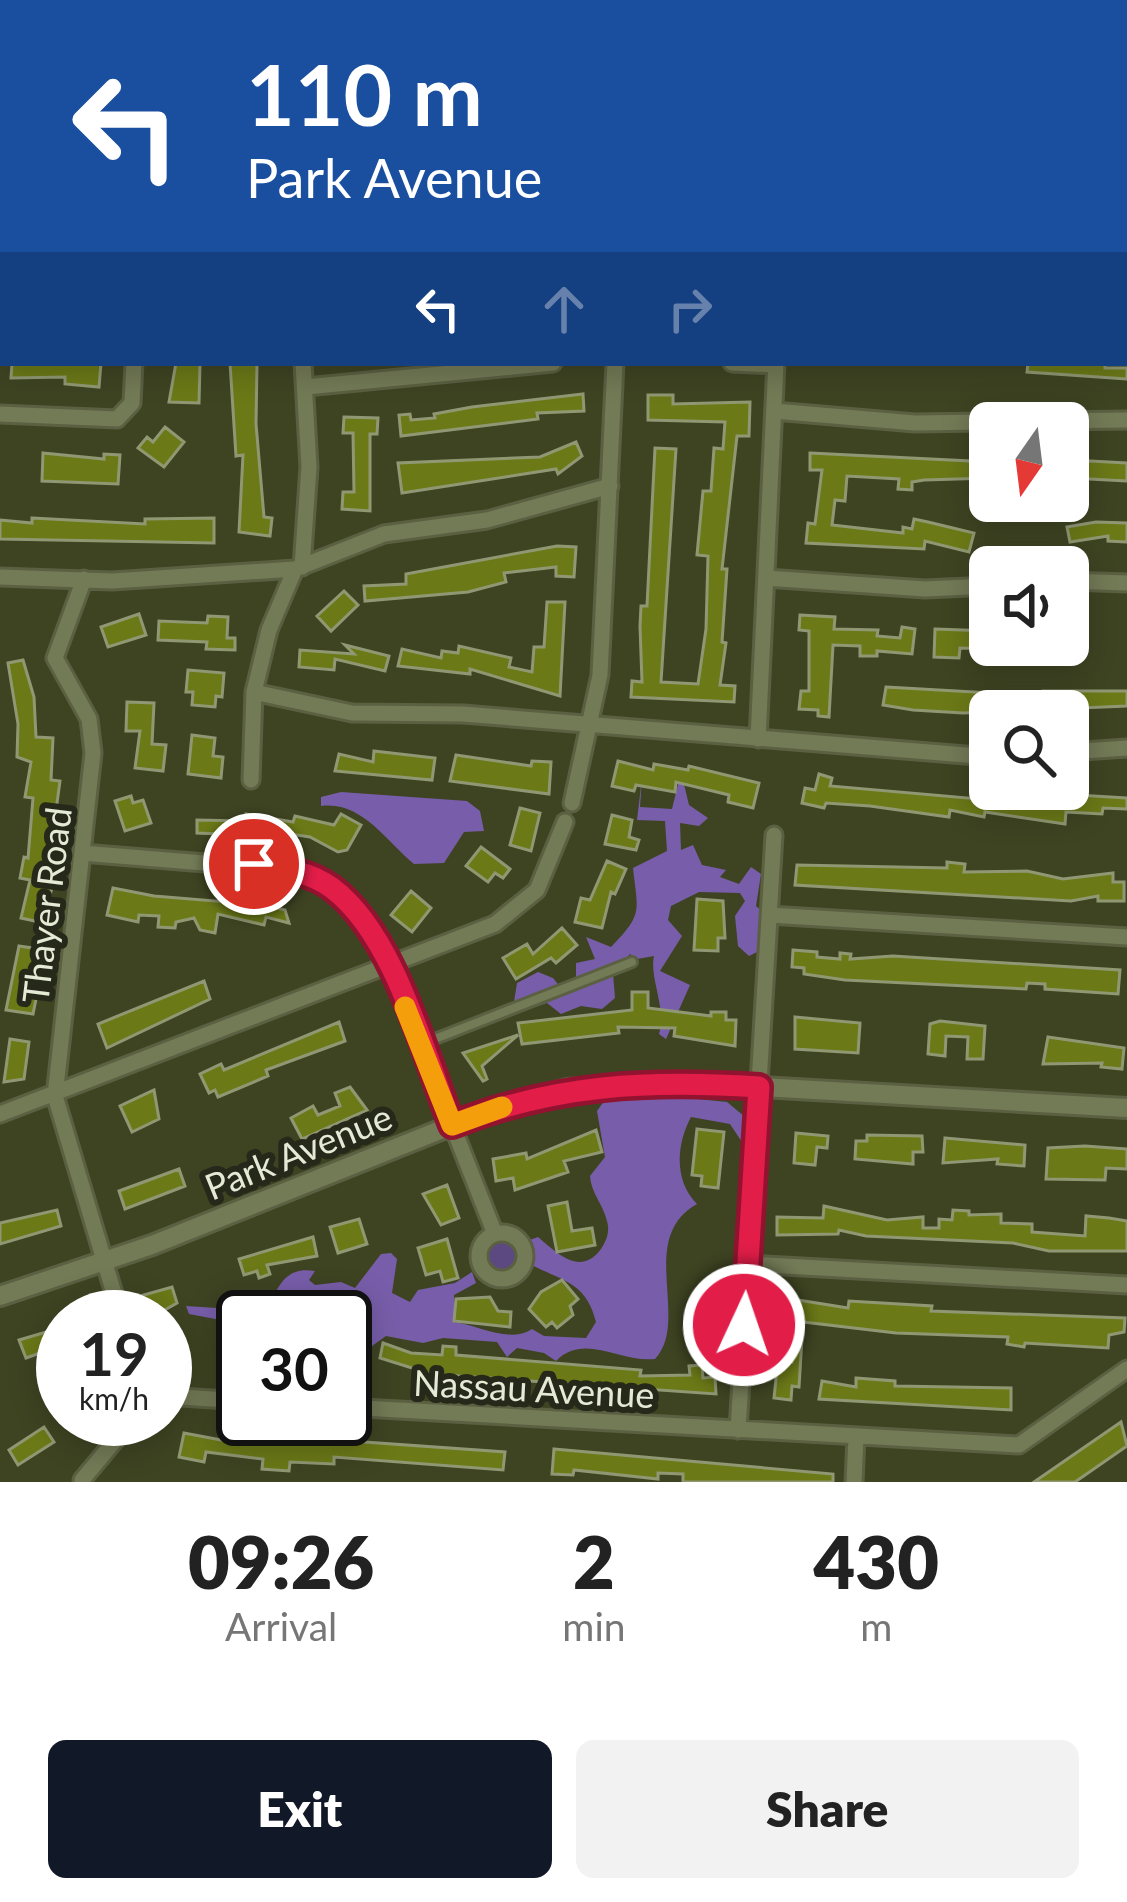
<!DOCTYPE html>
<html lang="en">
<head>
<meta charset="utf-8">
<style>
	:root { --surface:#fff; --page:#f2f2f2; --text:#222; --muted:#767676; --accent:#111827 }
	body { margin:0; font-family:Lato,sans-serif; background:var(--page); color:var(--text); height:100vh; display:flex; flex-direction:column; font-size:45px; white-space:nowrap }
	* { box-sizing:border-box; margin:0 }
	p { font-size:39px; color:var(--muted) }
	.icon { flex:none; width:66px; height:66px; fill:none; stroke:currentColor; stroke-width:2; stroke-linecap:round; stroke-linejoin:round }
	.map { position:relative; height:1482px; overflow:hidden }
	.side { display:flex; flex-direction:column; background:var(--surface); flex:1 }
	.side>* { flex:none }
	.hud { position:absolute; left:0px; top:0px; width:1128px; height:366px; box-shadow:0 6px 30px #0003; background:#1a4fa0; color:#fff; overflow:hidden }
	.needle { width:78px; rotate:194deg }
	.fabs { position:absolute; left:969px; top:402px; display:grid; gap:24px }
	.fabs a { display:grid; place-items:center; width:120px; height:120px; border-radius:18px; background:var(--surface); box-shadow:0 6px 30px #0003; font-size:60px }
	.speed { position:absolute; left:36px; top:1290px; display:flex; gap:24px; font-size:60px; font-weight:700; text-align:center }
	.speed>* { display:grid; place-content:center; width:156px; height:156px; border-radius:50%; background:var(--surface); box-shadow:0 6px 30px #0003; line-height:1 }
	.speed small { font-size:30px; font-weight:400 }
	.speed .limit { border:6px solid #111; border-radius:18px; background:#fff; color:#111 }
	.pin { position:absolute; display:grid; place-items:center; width:102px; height:102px; color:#fff; margin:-51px; border:6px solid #fff; border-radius:50%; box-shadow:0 3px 12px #0007 }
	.me { position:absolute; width:132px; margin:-66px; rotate:3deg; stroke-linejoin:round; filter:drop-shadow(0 0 9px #0008) }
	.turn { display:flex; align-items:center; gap:42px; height:252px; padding:0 48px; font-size:54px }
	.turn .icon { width:156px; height:156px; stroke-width:2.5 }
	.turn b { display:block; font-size:84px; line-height:102px }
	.lanes { display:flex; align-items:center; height:114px; padding:0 48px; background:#0003; justify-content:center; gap:60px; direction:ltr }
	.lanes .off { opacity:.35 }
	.eta { display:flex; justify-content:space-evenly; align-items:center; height:204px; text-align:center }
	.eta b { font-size:72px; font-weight:800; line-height:84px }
	.action { display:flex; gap:24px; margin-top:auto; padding:24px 48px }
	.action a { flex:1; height:138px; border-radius:18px; background:var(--accent); color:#fff; font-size:48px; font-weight:800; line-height:138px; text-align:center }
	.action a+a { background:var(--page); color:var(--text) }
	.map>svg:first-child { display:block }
	.built { fill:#454d23 }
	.green { fill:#5c4982 }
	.forest { fill:#785eaa }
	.building { fill:#6b7917; stroke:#909873; stroke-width:3 }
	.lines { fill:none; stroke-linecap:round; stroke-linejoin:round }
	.service-casing { stroke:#5b6042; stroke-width:14 }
	.minor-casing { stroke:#5b6042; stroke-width:21 }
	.tertiary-casing { stroke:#5b6042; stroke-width:24 }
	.secondary-casing { stroke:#5b6042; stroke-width:27 }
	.primary-casing { stroke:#5b6042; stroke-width:30 }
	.path { stroke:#949a7f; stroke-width:3; stroke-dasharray:6 9; stroke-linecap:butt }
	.service { stroke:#737a56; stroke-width:8 }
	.minor { stroke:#737a56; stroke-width:15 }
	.tertiary { stroke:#737a56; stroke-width:18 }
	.secondary { stroke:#608a85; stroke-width:21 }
	.primary { stroke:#4e9ab4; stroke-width:24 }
	.route-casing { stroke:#92132f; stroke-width:30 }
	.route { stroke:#e11d48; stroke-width:21 }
	.slow { stroke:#f59e0b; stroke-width:21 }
	.labels { text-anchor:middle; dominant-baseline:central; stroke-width:12; stroke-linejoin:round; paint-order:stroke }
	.street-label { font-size:36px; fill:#e5ead6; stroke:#26291a }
</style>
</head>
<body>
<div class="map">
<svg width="1127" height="1482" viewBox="0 0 1127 1482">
	<rect width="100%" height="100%" fill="#3e4422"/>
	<path class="built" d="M21 0H1127V340L1125 3Z"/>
	<path class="green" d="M479 1256a23 23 0 1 1 46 0a23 23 0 1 1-46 0Z"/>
	<path class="forest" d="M681 772 689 805 708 818 699 826 680 823 681 850 693 845 702 865 726 870 720 877 739 884 751 867 761 874 756 906 770 918 763 949 749 956 738 946 735 916 745 901 740 893 699 892 671 906 668 920 682 936 660 971 690 985 666 1039 659 1034C667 1008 649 978 654 956L637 959 630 954 613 974 615 998 602 1009 581 1006 561 1014 547 1003 529 1009 514 1002 517 983 538 972 553 978 565 993 576 991V963L595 959 586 937 611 947C643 914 638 913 633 868L667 851 665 821 637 820 642 778 640 807 672 809Z
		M341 792 467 801 480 811 484 831 464 832 444 863 414 864C386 841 362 801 321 806V797Z
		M619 1091 727 1102 745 1117 742 1142 730 1124 691 1117C676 1145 674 1181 697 1204 636 1238 691 1321 655 1359 621 1363 584 1332 556 1361L544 1353 517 1348 507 1357 497 1342 443 1338 423 1343 386 1336 365 1351 345 1328V1317L226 1321 189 1314 186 1306 217 1308 249 1301 269 1306C279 1284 287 1266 315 1271L309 1280 315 1285 341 1282 355 1288 381 1254 391 1253 397 1259 392 1293 410 1302 418 1290 455 1283 472 1272 476 1283 454 1295V1322C478 1325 509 1344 532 1329L544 1336 586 1338 596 1322C586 1281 561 1281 530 1264L527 1241 538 1237C557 1253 580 1277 601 1249 607 1240 610 1231 607 1221 603 1204 591 1193 590 1176L605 1157 597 1111 607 1097Z"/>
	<path class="building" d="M12 363H101L99 387 65 384V377L11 378Z
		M176 363 200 364 199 403 169 402Z
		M230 363H257L256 424 264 517 272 518 270 536 239 532 243 455 236 456Z
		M1028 363H1105V368H1127V379L1027 372Z
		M583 394 584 411 537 413 538 419 401 436 399 415 410 414 411 420 435 418 434 414 472 407Z
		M648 395H673V404L750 402 749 436H737L722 569H727L722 642 726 643 720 685 735 686 734 702 631 697 632 681 642 682 640 626 641 606H647L655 448 676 449 661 682 698 684 706 629 708 556 697 555 703 491H711L714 448 723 449 725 422 648 420Z
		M344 417 378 418 377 434H370V511L342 509 343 492H354L353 433H343Z
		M165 427 184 442 164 467 138 448 147 437 153 442Z
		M576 442 582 456 558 474 556 469 402 493 398 463 540 457Z
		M43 453 104 459V454L120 455 118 484 42 481Z
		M810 453 990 462V478L924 480 912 482V490L898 489 899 479 847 476 845 501 835 500 832 525 903 533V527L912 529 914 519 928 522 974 533 969 552 925 541 924 549 806 543 808 523 815 524 822 470H810Z
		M1072 460 1127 463V481L1071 478Z
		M32 518 145 524V519L214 518V543L0 539V520L32 523Z
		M1096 522 1127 523V542L1108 541V536L1070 542 1067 527Z
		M557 546 576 547 574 577 556 576V567L504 573 506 582 468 592 365 601 364 586 406 584V574Z
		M344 591 358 605 331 631 317 616Z
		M547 602H565L560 696 470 669V674L398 666 402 649 441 658 442 651 458 653 459 646 511 658 509 667 532 672 534 647H544Z
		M139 614 146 635 108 647 101 627Z
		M800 615 835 617 834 629 878 630 877 636 900 638 902 627 915 629 912 654 877 651V656H860V646L833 645 829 717 818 716V710L799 709 801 691H809V631L799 630Z
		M208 616 228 617 227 638H235V650L206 649 207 642 158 640 159 621 207 623Z
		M935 629 990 631V649L960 648 959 658 934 657Z
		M345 645 389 656 385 671 335 659 334 670 299 667 300 650 354 654Z
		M23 660 34 697 36 737 53 738 51 780 60 781 49 862 57 864 44 923 21 918 30 880 20 878 24 857 28 858 33 798 25 797 31 762 17 757 18 724 8 663Z
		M188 670 224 673 222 697 216 696 215 707 192 705 193 692H186Z
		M886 687 1043 696V691H1127V706L963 713 913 710 883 705Z
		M127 702 154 703 152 744 166 745 163 771 135 768 140 731H126Z
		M192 735 215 738 213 756 223 757 221 778 188 774Z
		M374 751 435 758 432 780 335 771 339 754 373 762Z
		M456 755 531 766 532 761 551 762 549 794 450 781Z
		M618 761 653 770 654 764 688 770 689 766 759 783 753 808 728 802 729 795 676 782 675 792 636 785 634 791 612 786Z
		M819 774 832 778 830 786 1001 801 1002 796 1039 801 1040 795H1077L1127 798V809L1103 808 1102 814 1066 812 1065 824 985 812 984 817 950 810 949 817 870 806 826 803 824 808 802 803 805 788 815 790Z
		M131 796 133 803 143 800 151 823 125 831 115 801Z
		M520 808 540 813 531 851 510 845Z
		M246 814 293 822 295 816 334 825 341 814 361 825 347 850 338 852 310 837 270 831V836L197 833V820L246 821Z
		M612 815 632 820 629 837 639 840 636 850 605 844Z
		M481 847 510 869 503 878 495 873 488 882 466 866Z
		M607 861 626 869 615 894 611 892 602 928 575 922 581 898 590 900Z
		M947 862 965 864 964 872 1027 871 1063 879 1113 873V882H1124V901H1098V896L1071 901 795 885 797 865 947 868Z
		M113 888 154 896 239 903 240 899 285 910 289 923 266 917 264 925 218 914 215 933 200 930 194 918 176 922 175 928 158 927 159 916 139 915 138 922 107 915Z
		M411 891 431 908 412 932 391 915Z
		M697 899 723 901 725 938H718V951L694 950Z
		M562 928 577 945 556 963 551 958 516 979 503 958 527 944 533 954Z
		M19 946 46 950 33 1014 6 1010Z
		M793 950 817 952V957L840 959V953L851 954 850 959 893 956 1120 970 1118 994 1045 989V984L1027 983 1026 989 845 980 804 974V968L792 967Z
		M204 981 210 999 107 1048 98 1024Z
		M632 992H648V1008L711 1016V1012H726V1020H736L735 1046 674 1036 675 1028 618 1027 619 1033 522 1044 518 1023 632 1010Z
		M795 1017 860 1023 858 1053 795 1049Z
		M940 1021 985 1026 983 1059H967L968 1037 946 1036 945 1056 928 1054 930 1024Z
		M339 1022 345 1041 266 1070 268 1076 218 1097 215 1090 209 1093 200 1074 221 1064 224 1070Z
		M518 1035 482 1066 487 1079 483 1081 463 1053Z
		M1048 1037 1124 1048 1122 1069 1101 1067 1102 1063 1043 1064Z
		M10 1039 29 1042 24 1079 4 1082Z
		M350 1087 367 1110 302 1139 291 1118 313 1106 318 1115 340 1106 335 1093Z
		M154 1090 159 1119 132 1132 120 1106Z
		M697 1129 724 1132 718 1188 701 1186 702 1176 692 1175Z
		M596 1130 602 1152 564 1161 568 1172 515 1190 513 1178 496 1181 493 1159 526 1153 527 1159Z
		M796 1133 828 1136 827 1148 817 1147 815 1165 794 1163Z
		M867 1135 922 1136 923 1152H913V1164L855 1159 856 1141H867Z
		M945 1138 1025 1145 1024 1166 997 1164 998 1159 943 1163Z
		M1085 1146 1127 1149V1169L1106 1168 1105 1180 1046 1179 1048 1148Z
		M179 1169 185 1186 125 1209 119 1191Z
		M447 1185 459 1218 441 1225 423 1194Z
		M567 1202 572 1231 592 1228 595 1245 557 1252 548 1206Z
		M824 1206 887 1220 923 1217V1228H939V1219L952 1220 953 1210 969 1211V1215L1001 1214V1223L1032 1224V1232L1085 1236 1086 1216 1109 1218 1127 1221V1251H1049L1013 1243 866 1236 839 1230 838 1234 777 1235V1217L823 1218Z
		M57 1210 61 1226 0 1244V1223Z
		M359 1219 367 1244 338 1253 330 1227Z
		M313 1237 317 1256 267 1265 270 1274 259 1278 257 1271 244 1275 239 1259Z
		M447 1239 458 1278 443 1282 440 1271 426 1275 418 1248Z
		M562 1280 578 1299 570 1306 573 1315 557 1328 552 1322 546 1327 529 1309 541 1292Z
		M172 1287 177 1303 163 1311 165 1317H147L140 1296Z
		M773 1296 848 1308 849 1301 932 1306 931 1311 1125 1318 1124 1332 1109 1335 1108 1348 1025 1343 1024 1347 1007 1344 1008 1337 896 1333 803 1322 799 1387 792 1386 791 1400 774 1398 778 1360 792 1362 789 1316 772 1315Z
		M490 1297 498 1311 511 1312 510 1327 454 1321 456 1299Z
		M63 1327V1345L26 1358 19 1340Z
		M383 1343 411 1353 442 1355 443 1346 456 1347V1355L641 1370 640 1376 690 1375 689 1366 702 1365 703 1378 715 1377 716 1394 431 1374 380 1358Z
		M856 1378 895 1381V1386L1011 1388V1410L819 1399 822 1381 856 1387Z
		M1121 1422 1127 1446 1075 1482H1034Z
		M44 1427 54 1442 18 1465 9 1450Z
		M184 1433 221 1440 222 1434 265 1435 505 1452 503 1470 334 1457V1464L290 1462 289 1471 262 1469 263 1459 206 1452 204 1462 179 1457Z
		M554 1449 833 1474V1482H683V1474L658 1473V1479L574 1470 573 1475 552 1474Z"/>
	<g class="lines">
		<g class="service-casing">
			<path id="service" d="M268 3V0
				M441 3V0
				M855 3V0
				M866 3V0
				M422 1044 632 962"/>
		</g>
		<g class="minor-casing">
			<path id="minor" d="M0 258H3
				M732 363 776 365
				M306 387 553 363
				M774 411 915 423 1127 420
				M0 414 117 419 132 403 134 363
				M302 567 309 467 303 363
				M0 577 112 581 295 569 384 534 487 520 610 486
				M766 578 925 589 990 586
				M84 579 55 658 89 719 93 753 55 1096 121 1317
				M1068 581 1127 583
				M254 692 352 713 463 714 990 757
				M758 739 776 363
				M1068 752 1127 748
				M251 780 254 692 269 630 295 569
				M572 803 600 675 615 363
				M82 853 291 870C342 883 368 922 390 967L495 1234
				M769 915 1127 937
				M0 1114 495 924 537 890 565 822
				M479 1256a23 23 0 1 1 46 0a23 23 0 1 1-46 0Z
				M748 1264 1127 1285
				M165 1396 243 1401
				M345 1407 1019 1445 1127 1369
				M738 1430 774 835
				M82 1480 133 1419
				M854 1482 856 1437"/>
		</g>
		<g class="tertiary-casing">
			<path id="tertiary" d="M0 1296 152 1245 488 1111 567 1089 673 1082 1127 1108"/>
		</g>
		<g class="secondary-casing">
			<path id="secondary" d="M1125 0 1127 6"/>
		</g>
		<g class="primary-casing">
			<path id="primary" d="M0 24H3
				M1125 90H1127"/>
		</g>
		<path class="path" d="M889 0V3
			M1069 0 1070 3"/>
		<use href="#service" class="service"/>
		<use href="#minor" class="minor"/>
		<use href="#tertiary" class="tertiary"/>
		<use href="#secondary" class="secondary"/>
		<use href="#primary" class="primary"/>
	</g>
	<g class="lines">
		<g class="route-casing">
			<path id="route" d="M254 864C281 868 309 871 332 888 395 935 424 1054 452 1125 555 1084 649 1080 759 1087L744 1325"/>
		</g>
		<use href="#route" class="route"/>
		<path class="slow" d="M405 1007 452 1125 502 1107"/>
	</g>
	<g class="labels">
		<g class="street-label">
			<text transform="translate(46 905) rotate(-83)">Thayer Road</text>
			<text transform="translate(298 1151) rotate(-22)">Park Avenue</text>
			<text transform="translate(534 1388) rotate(3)">Nassau Avenue</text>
		</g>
	</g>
</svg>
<div class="fabs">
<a><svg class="needle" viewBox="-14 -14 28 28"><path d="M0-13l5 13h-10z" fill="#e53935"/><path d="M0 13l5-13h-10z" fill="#767676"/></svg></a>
<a><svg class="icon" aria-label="sound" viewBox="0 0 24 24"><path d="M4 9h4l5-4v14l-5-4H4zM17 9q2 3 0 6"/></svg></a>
<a><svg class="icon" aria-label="search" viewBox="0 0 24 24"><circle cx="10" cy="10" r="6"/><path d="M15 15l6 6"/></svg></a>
</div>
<div class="speed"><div>19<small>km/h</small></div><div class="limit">30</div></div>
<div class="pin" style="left:254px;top:864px;background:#d93025"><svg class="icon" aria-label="arrive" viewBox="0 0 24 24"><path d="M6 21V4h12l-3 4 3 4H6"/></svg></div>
<svg class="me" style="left:744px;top:1325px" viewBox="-20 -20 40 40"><circle r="17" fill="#e11d48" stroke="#fff" stroke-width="3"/><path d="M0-11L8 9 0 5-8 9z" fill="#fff"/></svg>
<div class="hud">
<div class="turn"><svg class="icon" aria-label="left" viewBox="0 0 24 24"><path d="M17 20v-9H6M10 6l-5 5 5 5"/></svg><div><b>110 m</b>Park Avenue</div></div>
<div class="lanes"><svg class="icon" aria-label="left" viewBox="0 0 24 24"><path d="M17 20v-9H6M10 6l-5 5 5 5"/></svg><svg class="icon off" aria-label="ahead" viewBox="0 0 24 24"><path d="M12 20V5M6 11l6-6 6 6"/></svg><svg class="icon off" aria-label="right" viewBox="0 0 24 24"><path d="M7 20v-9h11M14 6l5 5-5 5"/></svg></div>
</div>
</div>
<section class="side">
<div class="eta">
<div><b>09:26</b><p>Arrival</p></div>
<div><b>2</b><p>min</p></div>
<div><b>430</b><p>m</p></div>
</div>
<div class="action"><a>Exit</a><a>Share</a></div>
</section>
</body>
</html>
